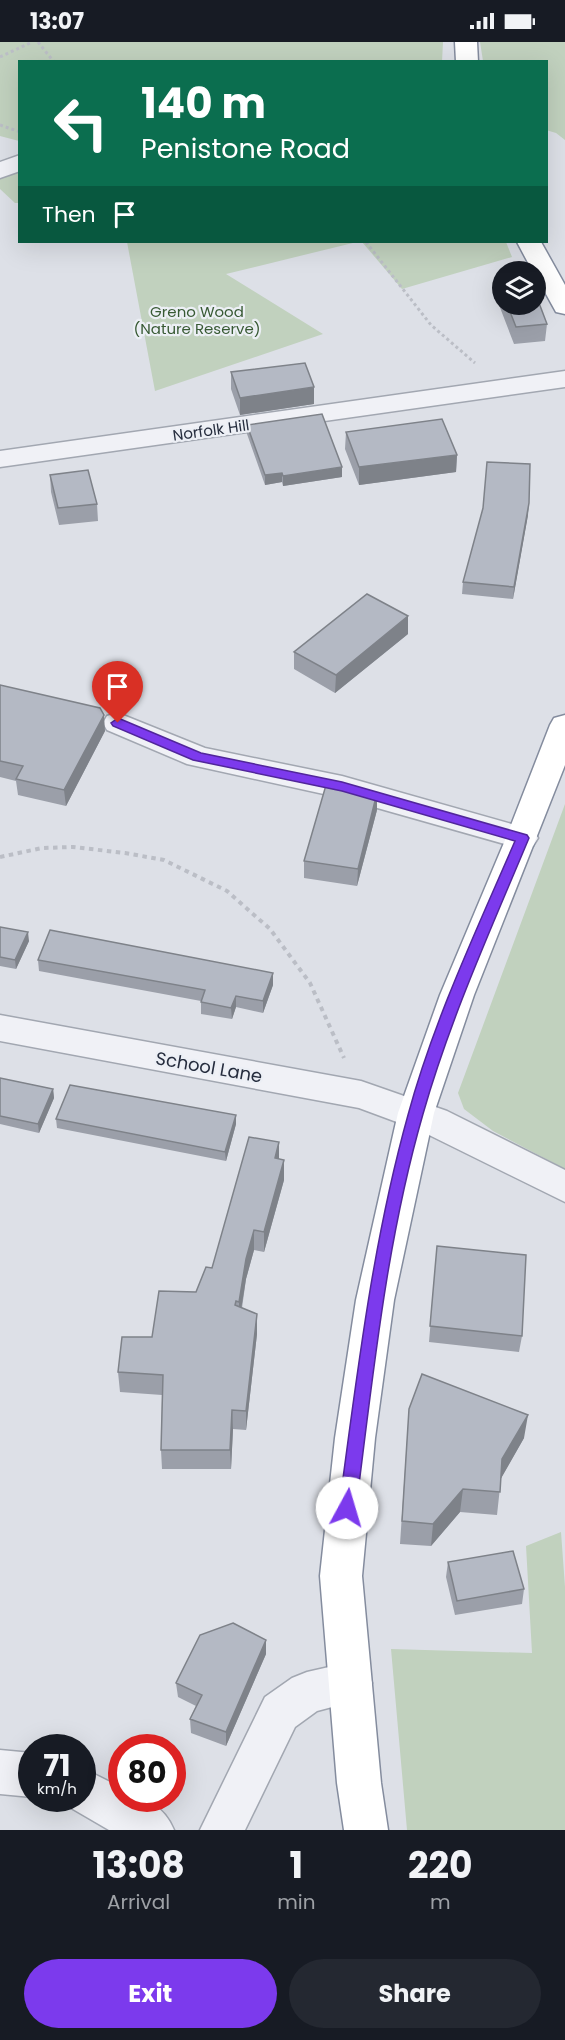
<!DOCTYPE html>
<html lang="en">
<head>
<meta charset="utf-8">
<style>
	:root { --surface:#171b24; --page:#242831; --text:#f1f3f6; --muted:#9ea1a6; --accent:#7c3aed }
	body { margin:0; font-family:Poppins,sans-serif; background:var(--page); color:var(--text); height:100vh; display:flex; flex-direction:column; font-size:22px; white-space:nowrap }
	* { box-sizing:border-box; margin:0 }
	p { font-size:20px; color:var(--muted) }
	.icon { flex:none; width:33px; height:33px; fill:none; stroke:currentColor; stroke-width:2; stroke-linecap:round; stroke-linejoin:round }
	.map { position:relative; height:1788px; overflow:hidden }
	.side { display:flex; flex-direction:column; background:var(--surface); flex:1 }
	.side>* { flex:none }
	.top-card { position:absolute; left:18px; top:18px; width:530px; height:183px; border-radius:0px; box-shadow:0 6px 24px #0002; background:#0b6e4f; color:#fff; overflow:hidden }
	.fabs { position:absolute; left:492px; top:219px; display:grid; gap:12px }
	.fabs a { display:grid; place-items:center; width:54px; height:54px; border-radius:50%; background:var(--surface); box-shadow:0 6px 24px #0002; font-size:30px }
	.speed { position:absolute; left:18px; top:1692px; display:flex; gap:12px; font-size:30px; font-weight:700; text-align:center }
	.speed>* { display:grid; place-content:center; width:78px; height:78px; border-radius:50%; background:var(--surface); box-shadow:0 6px 24px #0002; line-height:1 }
	.speed small { font-size:15px; font-weight:400 }
	.speed .limit { border:9px solid #d22; background:#fff; color:#111 }
	.pin { position:absolute; display:grid; place-items:center; width:51px; height:51px; color:#fff; margin:-62px -26px; border-radius:50% 50% 50% 0; rotate:-45deg; box-shadow:0 0 6px #0007 }
	.pin .icon { rotate:45deg }
	.me { position:absolute; width:66px; margin:-33px; rotate:6deg; stroke-linejoin:round; filter:drop-shadow(0 0 4px #0008) }
	.turn { display:flex; align-items:center; gap:21px; height:126px; padding:0 24px; font-size:27px }
	.turn .icon { width:78px; height:78px; stroke-width:2.5 }
	.turn b { display:block; font-size:42px; line-height:51px }
	.then { display:flex; align-items:center; height:57px; padding:0 24px; background:#0003; gap:12px; font-size:22px }
	.eta { display:flex; justify-content:space-evenly; align-items:center; height:102px; text-align:center }
	.eta b { font-size:36px; font-weight:700; line-height:42px }
	.button { display:flex; gap:12px; margin-top:auto; padding:12px 24px }
	.button a { flex:1; height:69px; border-radius:36px; background:var(--accent); color:#fff; font-size:24px; font-weight:700; line-height:69px; text-align:center }
	.button a+a { background:var(--page); color:var(--text) }
	.status { display:flex; justify-content:space-between; align-items:center; height:42px; padding:0 30px; background:var(--surface); direction:ltr }
	.status svg { height:16px; fill:currentColor }
	.map>svg:first-child { display:block }
	.green { fill:#c1d1be }
	.lines { fill:none; stroke-linecap:round; stroke-linejoin:round }
	.minor-casing { stroke:#a2a7b1; stroke-width:3 }
	.highway-casing { stroke:#848c9e; stroke-width:3 }
	.path-far1 { stroke:#bbbec6; stroke-width:3; stroke-dasharray:3 3; stroke-linecap:butt }
	.path { stroke:#bbbec6; stroke-width:4; stroke-dasharray:4.5 4.5; stroke-linecap:butt }
	.minor { fill:#f0f1f6; fill-rule:evenodd }
	.highway { fill:#fff; fill-rule:evenodd }
	.wall { fill:#9b9fa9 }
	.shaded-wall { fill:#7e8289 }
	.building { fill:#b4b9c4; stroke:#7e8289; stroke-width:1.5 }
	.route { fill:#7c3aed; stroke:#51269a; stroke-width:1.5 }
	.labels { text-anchor:middle; dominant-baseline:central; stroke-width:4.5; stroke-linejoin:round; paint-order:stroke }
	.far-park-label { font-size:15px; fill:#385a34; stroke:#eceff5 }
	.far-street-label { font-size:15px; fill:#262d3e; stroke:#eceff5 }
	.street-label { font-size:18px; fill:#262d3e; stroke:#eceff5 }
</style>
</head>
<body>
<div class="status"><b>13:07</b><svg viewBox="0 0 49 12"><path d="M0 12V9h3v3zM5 12V6h3v6zM10 12V3h3v9zM15 12V0h3v12zM26 1h20v11H26zM47 4h2v5h-2z"/></svg></div>
<div class="map">
<svg width="565" height="1788" viewBox="0 0 565 1788">
	<rect width="100%" height="100%" fill="#dde0e7"/>
	<path class="green" d="M0 0H443L442 20H20L19 99 0 94Z
		M480 0H565V98L556 91 546 88V20L483 19Z
		M19 126V161H15L0 147V135Z
		M127 200H357L226 232 323 292 155 349Z
		M362 200H506L512 215 402 247Z
		M565 762V1127L493 1089 464 1067 458 1051Z
		M561 1490 565 1545V1788H407L391 1607 532 1611 526 1504Z"/>
	<g class="lines">
		<g class="minor-casing">
			<path id="minor" d="M20 113V129L0 136V120Z
				M565 329V345L0 425V409Z
				M118 671 205 706 342 734 533 788 538 796 533 804 522 807 342 756 187 722 107 688 103 681 107 674Z
				M0 973 361 1039 447 1069 565 1128V1160L421 1089 359 1066 0 999Z
				M351 1620 366 1626 372 1641 366 1656 317 1669 295 1685 245 1788H200L265 1655 292 1636 307 1630Z
				M0 1708 32 1711V1755L0 1752Z
				M82 1726 122 1746V1756C147 1756 164 1764 174 1788H109L66 1763 63 1756H82Z"/>
		</g>
		<g class="highway-casing">
			<path id="highway" d="M455 0H477L478 20H456Z
				M517 200H541L565 243V272L556 270 536 234V230H533Z
				M565 673V723L474 953 434 1071 394 1258 375 1396 362 1534 381 1741 388 1788H344L337 1741 320 1534 335 1396 356 1258 398 1071 440 953 506 796 550 683 554 676Z"/>
		</g>
		<path class="path-far1" d="M38 0 54 20
			M0 15 32 0
			M0 83 20 90
			M366 200 431 283 475 321"/>
		<path class="path" d="M0 815 42 806 73 805 125 811 164 818 227 849 270 887 310 941 344 1016"/>
		<use href="#minor" class="minor"/>
		<use href="#highway" class="highway"/>
	</g>
	<path class="wall" d="M502 246V262H536L547 282 545 299 514 302 499 263 500 247Z
		M231 330 314 362 240 373 231 347Z
		M247 383 342 435 283 444 282 440 265 443 247 392Z
		M346 390 457 413 456 430 359 443 345 407Z
		M50 433 97 462 98 479 59 483 51 450Z
		M528 473 513 557 462 552 463 540Z
		M408 592 335 651 294 627V610Z
		M0 643 105 689 66 764 18 753 16 739 0 735Z
		M377 768 357 844 304 836V819Z
		M0 885 29 899 16 927 0 924Z
		M38 918 273 943 263 971 236 965 232 977 201 972V959L39 929Z
		M0 1036 53 1047 54 1056 39 1091 0 1082Z
		M236 1073V1082L226 1119 57 1086 56 1077Z
		M279 1100V1117L284 1138 264 1210 254 1208 246 1237 242 1266 257 1272V1292L246 1388 233 1387 231 1427H162L161 1408 162 1353 120 1350 118 1330 196 1250 212 1226Z
		M437 1204 522 1294 519 1310 429 1300Z
		M409 1367 524 1396 501 1436 497 1473 460 1470 431 1504 400 1502Z
		M448 1520 524 1547 522 1562 455 1573 446 1535Z
		M266 1598V1612L226 1704 191 1691 190 1677 196 1664 178 1655 176 1641Z"/>
	<path class="shaded-wall" d="M314 345V362L240 373V356Z
		M457 413 456 430 359 443V425Z
		M342 425V435L283 444V434Z
		M282 431V440L265 443V433Z
		M529 461 528 473 513 557 514 545Z
		M408 574V592L335 651 336 633Z
		M104 673 105 689 66 764 64 748Z
		M377 751V768L357 844 358 827Z
		M28 890 29 899 16 927 15 918Z
		M273 931V943L263 971V959Z
		M236 954V965L232 977 231 966Z
		M53 1047 54 1056 39 1091 38 1082Z
		M236 1073V1082L226 1119 225 1110Z
		M279 1100V1120L275 1116Z
		M284 1118V1138L264 1210V1190Z
		M254 1188V1208L246 1237 239 1280V1260L246 1217Z
		M257 1272V1292L246 1388V1369Z
		M232 1368 233 1387 231 1427 230 1408Z
		M528 1373 524 1396 499 1440 502 1417Z
		M463 1447 460 1470 431 1504 433 1482Z
		M266 1598V1612L226 1704V1690Z"/>
	<path class="building" d="M536 253 547 282 516 285 507 262H536Z
		M305 321 314 345 240 356 231 330Z
		M322 372 342 425 283 434 282 431 265 433 247 383Z
		M442 377 457 413 359 425 346 390Z
		M487 420 530 422 529 461 514 545 463 540 483 466Z
		M88 428 97 462 58 466 50 433Z
		M367 552 408 574 336 633 294 610Z
		M0 643 100 666 104 673 64 748 16 737 23 724 0 719Z
		M326 743 377 751 358 827 304 819Z
		M0 885 28 890 15 918 0 915Z
		M50 888 273 931 263 959 236 954 231 966 201 960 205 948 38 918Z
		M0 1036 53 1047 38 1082 0 1074Z
		M70 1043 236 1073 225 1110 56 1077Z
		M249 1095 279 1100 275 1116 284 1118 264 1190 254 1188 246 1217 239 1260 236 1259 235 1263 257 1272 246 1369 232 1368 230 1408H161L163 1333 118 1330 122 1295H152L159 1249 196 1250 206 1225 212 1226Z
		M437 1204 526 1213 522 1294 430 1284Z
		M422 1332 528 1373 502 1417 500 1450 463 1447 433 1482 402 1479 409 1367Z
		M513 1509 524 1547 457 1559 448 1520Z
		M233 1581 266 1598 226 1690 190 1677 202 1653 176 1641 200 1593Z"/>
	<path class="route" d="M118 676 201 711 342 740 527 793 529 796C491 887 450 977 423 1072 386 1200 373 1334 356 1466L353 1471 347 1473 341 1471 339 1466C357 1334 372 1202 408 1073 433 980 477 887 515 799L342 749 193 718 113 684 111 681Z"/>
	<g class="labels">
		<g class="far-park-label">
			<text x="197" y="269">Greno Wood<tspan x="197" dy="17">(Nature Reserve)</tspan></text>
		</g>
		<g class="far-street-label">
			<text transform="translate(211 388) rotate(-8)">Norfolk Hill</text>
		</g>
		<g class="street-label">
			<text transform="translate(209 1025) rotate(10)">School Lane</text>
		</g>
	</g>
</svg>
<div class="fabs">
<a><svg class="icon" aria-label="layers" viewBox="0 0 24 24"><path d="M12 4l9 5-9 5-9-5zM3 14l9 5 9-5"/></svg></a>
</div>
<div class="speed"><div>71<small>km/h</small></div><div class="limit">80</div></div>
<div class="pin" style="left:118px;top:681px;background:#d93025"><svg class="icon" aria-label="arrive" viewBox="0 0 24 24"><path d="M6 21V4h12l-3 4 3 4H6"/></svg></div>
<svg class="me" style="left:347px;top:1466px" viewBox="-20 -20 40 40"><circle r="19" fill="#fff"/><path d="M0-13L10 11 0 6-10 11z" fill="#7c3aed"/></svg>
<div class="top-card">
<div class="turn"><svg class="icon" aria-label="left" viewBox="0 0 24 24"><path d="M17 20v-9H6M10 6l-5 5 5 5"/></svg><div><b>140 m</b>Penistone Road</div></div>
<div class="then">Then<svg class="icon" aria-label="arrive" viewBox="0 0 24 24"><path d="M6 21V4h12l-3 4 3 4H6"/></svg></div>
</div>
</div>
<section class="side">
<div class="eta">
<div><b>13:08</b><p>Arrival</p></div>
<div><b>1</b><p>min</p></div>
<div><b>220</b><p>m</p></div>
</div>
<div class="button"><a>Exit</a><a>Share</a></div>
</section>
</body>
</html>
